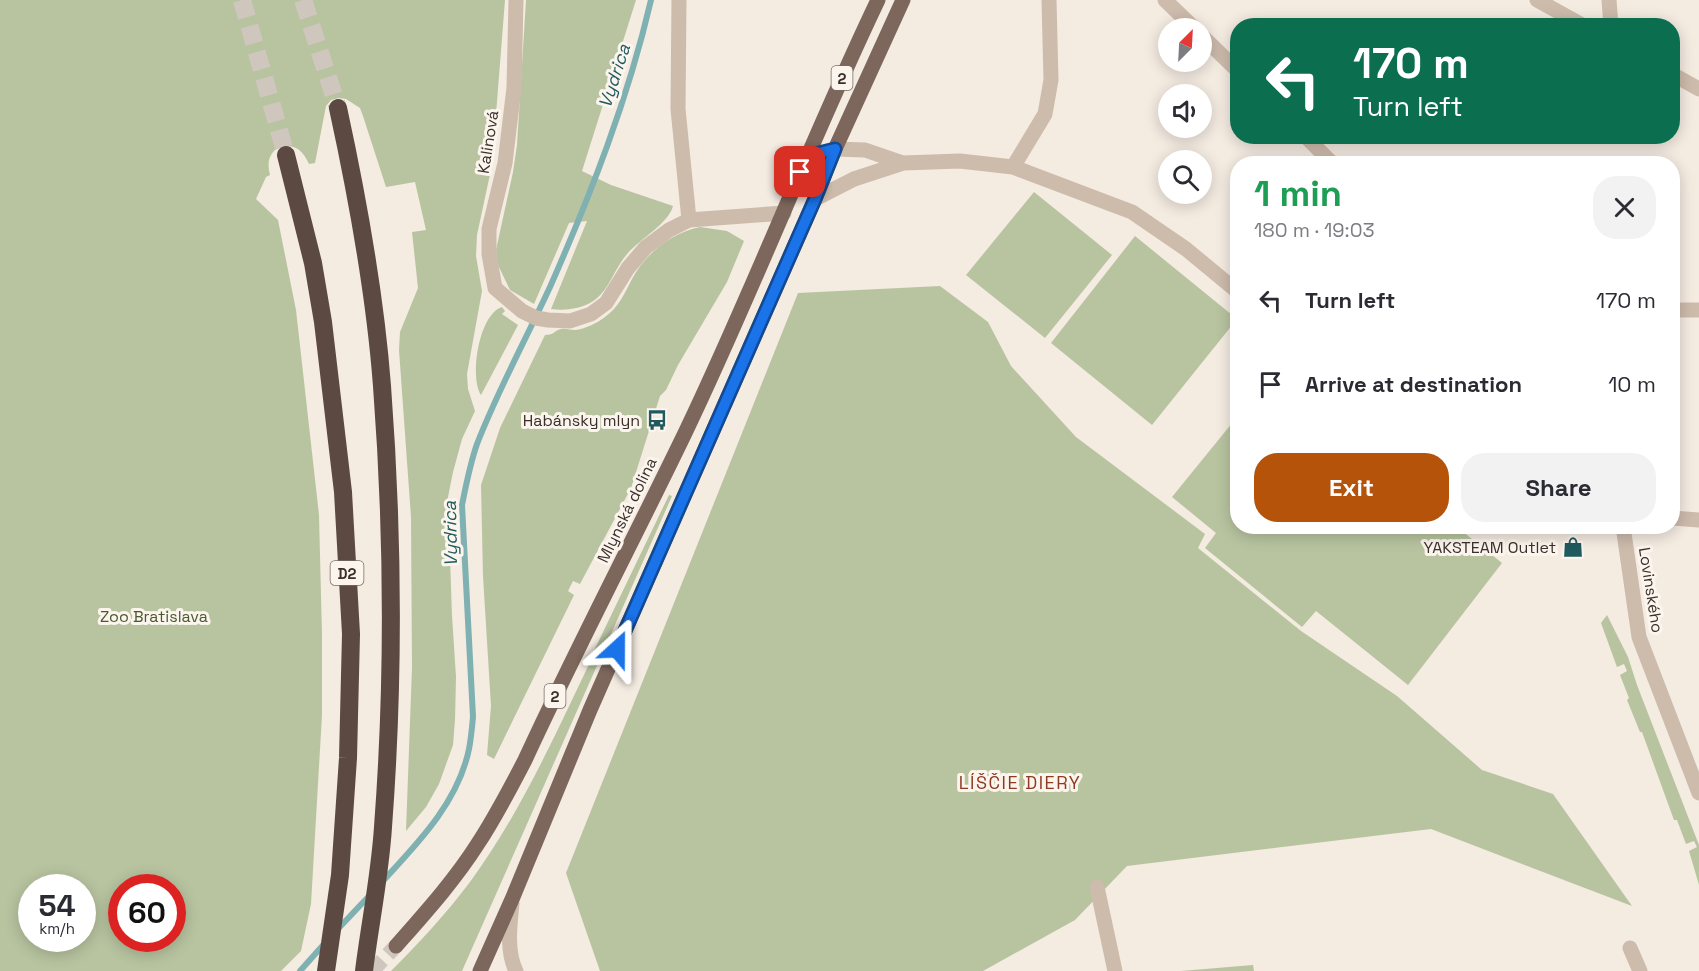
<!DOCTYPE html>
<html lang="en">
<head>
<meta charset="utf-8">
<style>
	:root { --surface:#fff; --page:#f2f2f3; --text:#2b2b33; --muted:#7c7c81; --accent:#b45309 }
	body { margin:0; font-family:"Space Grotesk",sans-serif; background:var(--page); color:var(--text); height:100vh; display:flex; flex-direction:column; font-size:22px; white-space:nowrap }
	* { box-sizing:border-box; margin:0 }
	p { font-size:20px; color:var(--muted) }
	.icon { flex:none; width:33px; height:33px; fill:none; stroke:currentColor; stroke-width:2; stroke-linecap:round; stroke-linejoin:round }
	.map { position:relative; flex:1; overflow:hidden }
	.side { position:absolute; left:1230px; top:156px; width:450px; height:378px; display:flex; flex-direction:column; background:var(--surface); border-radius:24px; box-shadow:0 3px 15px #0003 }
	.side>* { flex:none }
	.hud { position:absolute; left:1230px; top:18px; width:450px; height:126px; border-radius:24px; box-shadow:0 3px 15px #0003; background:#0b6e4f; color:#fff; overflow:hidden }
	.needle { width:39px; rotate:24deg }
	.tools { position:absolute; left:1158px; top:18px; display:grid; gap:12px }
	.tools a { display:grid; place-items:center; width:54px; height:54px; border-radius:50%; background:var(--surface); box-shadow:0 3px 15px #0003; font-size:30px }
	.speed { position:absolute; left:18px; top:874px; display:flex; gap:12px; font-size:30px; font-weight:700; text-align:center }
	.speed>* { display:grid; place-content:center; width:78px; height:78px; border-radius:50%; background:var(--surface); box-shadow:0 3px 15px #0003; line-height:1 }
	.speed small { font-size:15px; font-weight:400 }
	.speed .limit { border:9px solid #d22; background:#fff; color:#111 }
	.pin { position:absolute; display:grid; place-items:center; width:51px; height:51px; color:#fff; margin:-26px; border-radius:12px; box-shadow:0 3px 9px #0006 }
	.me { position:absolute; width:66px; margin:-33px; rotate:24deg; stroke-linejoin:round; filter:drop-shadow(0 0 4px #0008) }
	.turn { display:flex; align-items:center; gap:21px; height:126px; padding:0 24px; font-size:27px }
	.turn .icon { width:78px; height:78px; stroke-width:2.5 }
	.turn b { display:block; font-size:42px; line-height:51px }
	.round { display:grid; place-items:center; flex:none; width:63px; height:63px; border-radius:24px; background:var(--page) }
	.head { display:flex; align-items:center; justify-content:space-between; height:102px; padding:0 24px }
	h1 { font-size:36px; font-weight:800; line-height:45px; color:#1e9e55 }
	.button { display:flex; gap:12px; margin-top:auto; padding:12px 24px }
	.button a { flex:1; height:69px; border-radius:24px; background:var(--accent); color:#fff; font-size:24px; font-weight:800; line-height:69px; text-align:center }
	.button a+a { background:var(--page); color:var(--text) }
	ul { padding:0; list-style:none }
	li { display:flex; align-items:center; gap:18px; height:84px; padding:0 24px }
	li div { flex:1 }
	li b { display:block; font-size:22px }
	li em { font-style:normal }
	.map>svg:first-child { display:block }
	.green { fill:#b8c4a0; fill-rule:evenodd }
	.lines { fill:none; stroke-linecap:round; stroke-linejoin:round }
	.stream { stroke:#7fb0b2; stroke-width:6 }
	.major-tunnel { stroke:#cfc6bd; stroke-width:15; stroke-dasharray:15 8; stroke-linecap:butt }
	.highway-tunnel { stroke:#cfc6bd; stroke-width:18; stroke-dasharray:18 9; stroke-linecap:butt }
	.minor { stroke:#cdbbac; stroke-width:15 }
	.major { stroke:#7d675c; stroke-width:15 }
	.highway { stroke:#5c4a42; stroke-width:18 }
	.route-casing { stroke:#114b97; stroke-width:15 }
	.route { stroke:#1a73e8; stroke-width:10 }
	.labels { text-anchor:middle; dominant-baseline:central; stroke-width:6; stroke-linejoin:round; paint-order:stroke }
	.shield { fill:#fbf5ee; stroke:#756b66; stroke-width:1.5 }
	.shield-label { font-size:15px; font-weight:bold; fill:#3b302b }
	.street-label { font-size:16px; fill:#3b302b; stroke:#fbf5ee }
	.poi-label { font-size:16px; fill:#3b302b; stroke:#fbf5ee; text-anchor:end }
	.park-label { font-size:16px; fill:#4a5a2e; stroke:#fbf5ee }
	.water-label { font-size:18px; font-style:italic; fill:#1f5a5e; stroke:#fbf5ee }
	.neighbourhood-label { font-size:18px; letter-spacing:1.5px; fill:#8c3b22; stroke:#fbf5ee }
</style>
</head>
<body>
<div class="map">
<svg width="1699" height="971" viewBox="0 0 1699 971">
	<rect width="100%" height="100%" fill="#f4ebe1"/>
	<path class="green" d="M0 0H505L492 165 477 235 476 256 482 291 467 374 468 389 475 411 462 439 453 472 448 497 452 616 456 677 455 720 453 745 439 784 426 807 406 831 412 668 411 517 399 350 400 332 418 288 412 232 426 230 415 182 386 187 363 116 360 108 346 99 339 98 331 100 326 106 315 163 309 164C303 150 295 144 280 146 268 154 267 163 270 175L266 177 256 199 278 220 296 310 319 515 322 635V715L311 904 301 951 281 971H0ZM32 888H82V939H32ZM122 888H172V939H122Z
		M526 0H636L582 171 611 185 673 206C669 223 640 239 628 253 615 267 610 288 596 299 583 309 566 311 551 309L587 221 569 223 534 304 510 290 497 263 496 250 513 172 517 145Z
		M1034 192 1112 255 1045 338 966 275Z
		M700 227 727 231 744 241 727 282 678 365 666 390 660 396 631 488 580 584 573 581 568 591 574 595 494 759 487 755 491 706 483 576 481 485 500 428 545 335C555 335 553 331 561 329 566 328 571 330 575 330 585 329 597 323 605 317 618 308 625 293 632 279 646 253 671 233 700 227Z
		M1135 236 1237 319 1152 425 1051 343Z
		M940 286 988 322 1011 366 1076 437 1205 534 1198 548 1301 631 1397 696 1482 770 1553 794 1632 906 1431 829 1127 866 1075 920 983 971H600L566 873 798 293Z
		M502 307 505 311 502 314 518 325 481 395C469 377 479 314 502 307Z
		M1237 417 1238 526 1457 527 1502 563 1408 685 1316 611 1302 627 1205 548 1216 533 1172 497Z
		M669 495 672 496 462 971H391C419 943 446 914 470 882 520 814 556 733 592 658L591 657Z
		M1607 615 1628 657 1637 685 1699 845V885L1689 851 1697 847 1694 841 1686 844 1677 820H1674L1642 732H1640L1627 700 1629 698 1620 675 1627 671 1624 664 1617 667 1601 623Z
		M1253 965 1254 971H1181Z"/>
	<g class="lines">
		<path class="stream" d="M381 883C417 844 458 803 469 749 471 739 472 728 473 717L462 505C466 485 470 464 477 444 498 390 526 339 550 287 591 194 628 99 651 0
			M336 931 370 895
			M300 971 325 943"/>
		<path class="major-tunnel" d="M372 971 396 946"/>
		<path class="highway-tunnel" d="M242 0 286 155
			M303 0 338 108"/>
		<path class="minor" d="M516 0 514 88 505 163 489 229V254L495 288 522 311 536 318 548 320 570 321 591 314 606 303 628 268 646 247 669 230 689 220 784 213
			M679 0 678 109 689 220
			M1165 0 1194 28
			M1537 0 1584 26
			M1609 0 1611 26
			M1202 36 1238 71
			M1672 74 1699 89
			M1305 136 1333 164
			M835 149 865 150 903 163
			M1013 167 1045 114 1051 80 1049 0
			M815 199 854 179 903 163 960 161 1013 167 1132 212 1186 249 1238 292
			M1672 310H1699
			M1672 518 1699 520
			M1623 526 1639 637 1699 793
			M1097 887 1115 971
			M512 903C510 924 506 951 516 971
			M1630 948 1640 971"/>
		<path class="major" d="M396 946C425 913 454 881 477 845 495 818 510 789 525 760 576 649 633 541 686 431 754 289 810 142 878 0
			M480 971 513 897 590 710 815 199 835 149 903 0"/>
		<path class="highway" d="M338 108C358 200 375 293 382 386 393 531 394 682 383 827 380 875 370 923 364 971
			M286 155 313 263 323 322 343 492 351 634 348 758 340 875 326 971"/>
	</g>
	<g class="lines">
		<g class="route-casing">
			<path id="route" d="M617 649 815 199 835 149 807 156 800 172"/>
		</g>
		<use href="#route" class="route"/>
	</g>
	<defs>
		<g id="bus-bare" transform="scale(1.62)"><path d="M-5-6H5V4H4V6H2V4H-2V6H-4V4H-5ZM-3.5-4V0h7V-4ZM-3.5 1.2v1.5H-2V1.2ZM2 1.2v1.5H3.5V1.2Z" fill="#1f5a5e" stroke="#fbf5ee" stroke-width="2.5" paint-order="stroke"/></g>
		<g id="shop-bare" transform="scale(1.62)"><path d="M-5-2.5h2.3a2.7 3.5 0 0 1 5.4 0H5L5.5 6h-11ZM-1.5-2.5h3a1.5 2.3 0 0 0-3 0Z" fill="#1f5a5e" stroke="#fbf5ee" stroke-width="2.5" paint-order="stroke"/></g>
	</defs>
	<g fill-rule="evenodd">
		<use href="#bus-bare" x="657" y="420"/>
		<use href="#shop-bare" x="1573" y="547"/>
	</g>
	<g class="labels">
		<g class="shield">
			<rect x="831.5" y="66" width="21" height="24" rx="4.5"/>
			<rect x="330.5" y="561" width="33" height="24" rx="4.5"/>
			<rect x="544.5" y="684" width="21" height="24" rx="4.5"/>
		</g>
		<g class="shield-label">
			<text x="842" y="78">2</text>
			<text x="347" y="573">D2</text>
			<text x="555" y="696">2</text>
		</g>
		<g class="street-label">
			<text transform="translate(488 142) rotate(-81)">Kalinová</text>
			<text transform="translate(627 510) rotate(-64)">Mlynská dolina</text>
			<text transform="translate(1651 590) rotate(81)">Lovinského</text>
		</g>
		<g class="poi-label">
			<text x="640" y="420">Habánsky mlyn</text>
			<text x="1556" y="547">YAKSTEAM Outlet</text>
		</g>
		<g class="park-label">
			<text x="154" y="616">Zoo Bratislava</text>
		</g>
		<g class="water-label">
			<text transform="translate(614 76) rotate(-72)">Vydrica</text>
			<text transform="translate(450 534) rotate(-91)">Vydrica</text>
		</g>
		<g class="neighbourhood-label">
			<text x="1020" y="782">LÍŠČIE DIERY</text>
		</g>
	</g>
</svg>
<div class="tools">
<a><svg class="needle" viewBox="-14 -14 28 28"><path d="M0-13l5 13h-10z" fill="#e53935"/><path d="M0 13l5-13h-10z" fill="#7c7c81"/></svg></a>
<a><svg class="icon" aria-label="sound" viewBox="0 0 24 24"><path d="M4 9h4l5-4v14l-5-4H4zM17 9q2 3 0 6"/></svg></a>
<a><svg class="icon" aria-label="search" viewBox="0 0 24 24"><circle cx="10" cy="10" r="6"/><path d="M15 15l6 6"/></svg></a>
</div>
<div class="speed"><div>54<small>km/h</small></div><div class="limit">60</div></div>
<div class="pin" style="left:800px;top:172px;background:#d93025"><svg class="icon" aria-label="arrive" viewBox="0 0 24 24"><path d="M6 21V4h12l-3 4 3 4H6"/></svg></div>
<svg class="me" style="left:617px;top:649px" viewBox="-20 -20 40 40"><path d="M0-17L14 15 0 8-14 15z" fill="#1a73e8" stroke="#fff" stroke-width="4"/></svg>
<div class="hud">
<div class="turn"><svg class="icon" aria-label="left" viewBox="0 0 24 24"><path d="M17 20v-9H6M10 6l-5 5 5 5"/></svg><div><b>170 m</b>Turn left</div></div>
</div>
<section class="side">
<div class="head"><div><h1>1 min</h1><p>180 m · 19:03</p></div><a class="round"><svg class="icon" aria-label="close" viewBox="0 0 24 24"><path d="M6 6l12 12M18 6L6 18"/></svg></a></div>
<ul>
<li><svg class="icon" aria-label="left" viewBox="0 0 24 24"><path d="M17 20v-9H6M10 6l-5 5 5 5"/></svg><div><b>Turn left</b></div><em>170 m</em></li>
<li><svg class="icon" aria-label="arrive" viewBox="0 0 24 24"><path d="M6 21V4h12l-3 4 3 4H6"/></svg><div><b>Arrive at destination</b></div><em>10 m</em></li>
</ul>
<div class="button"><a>Exit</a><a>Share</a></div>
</section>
</div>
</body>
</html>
